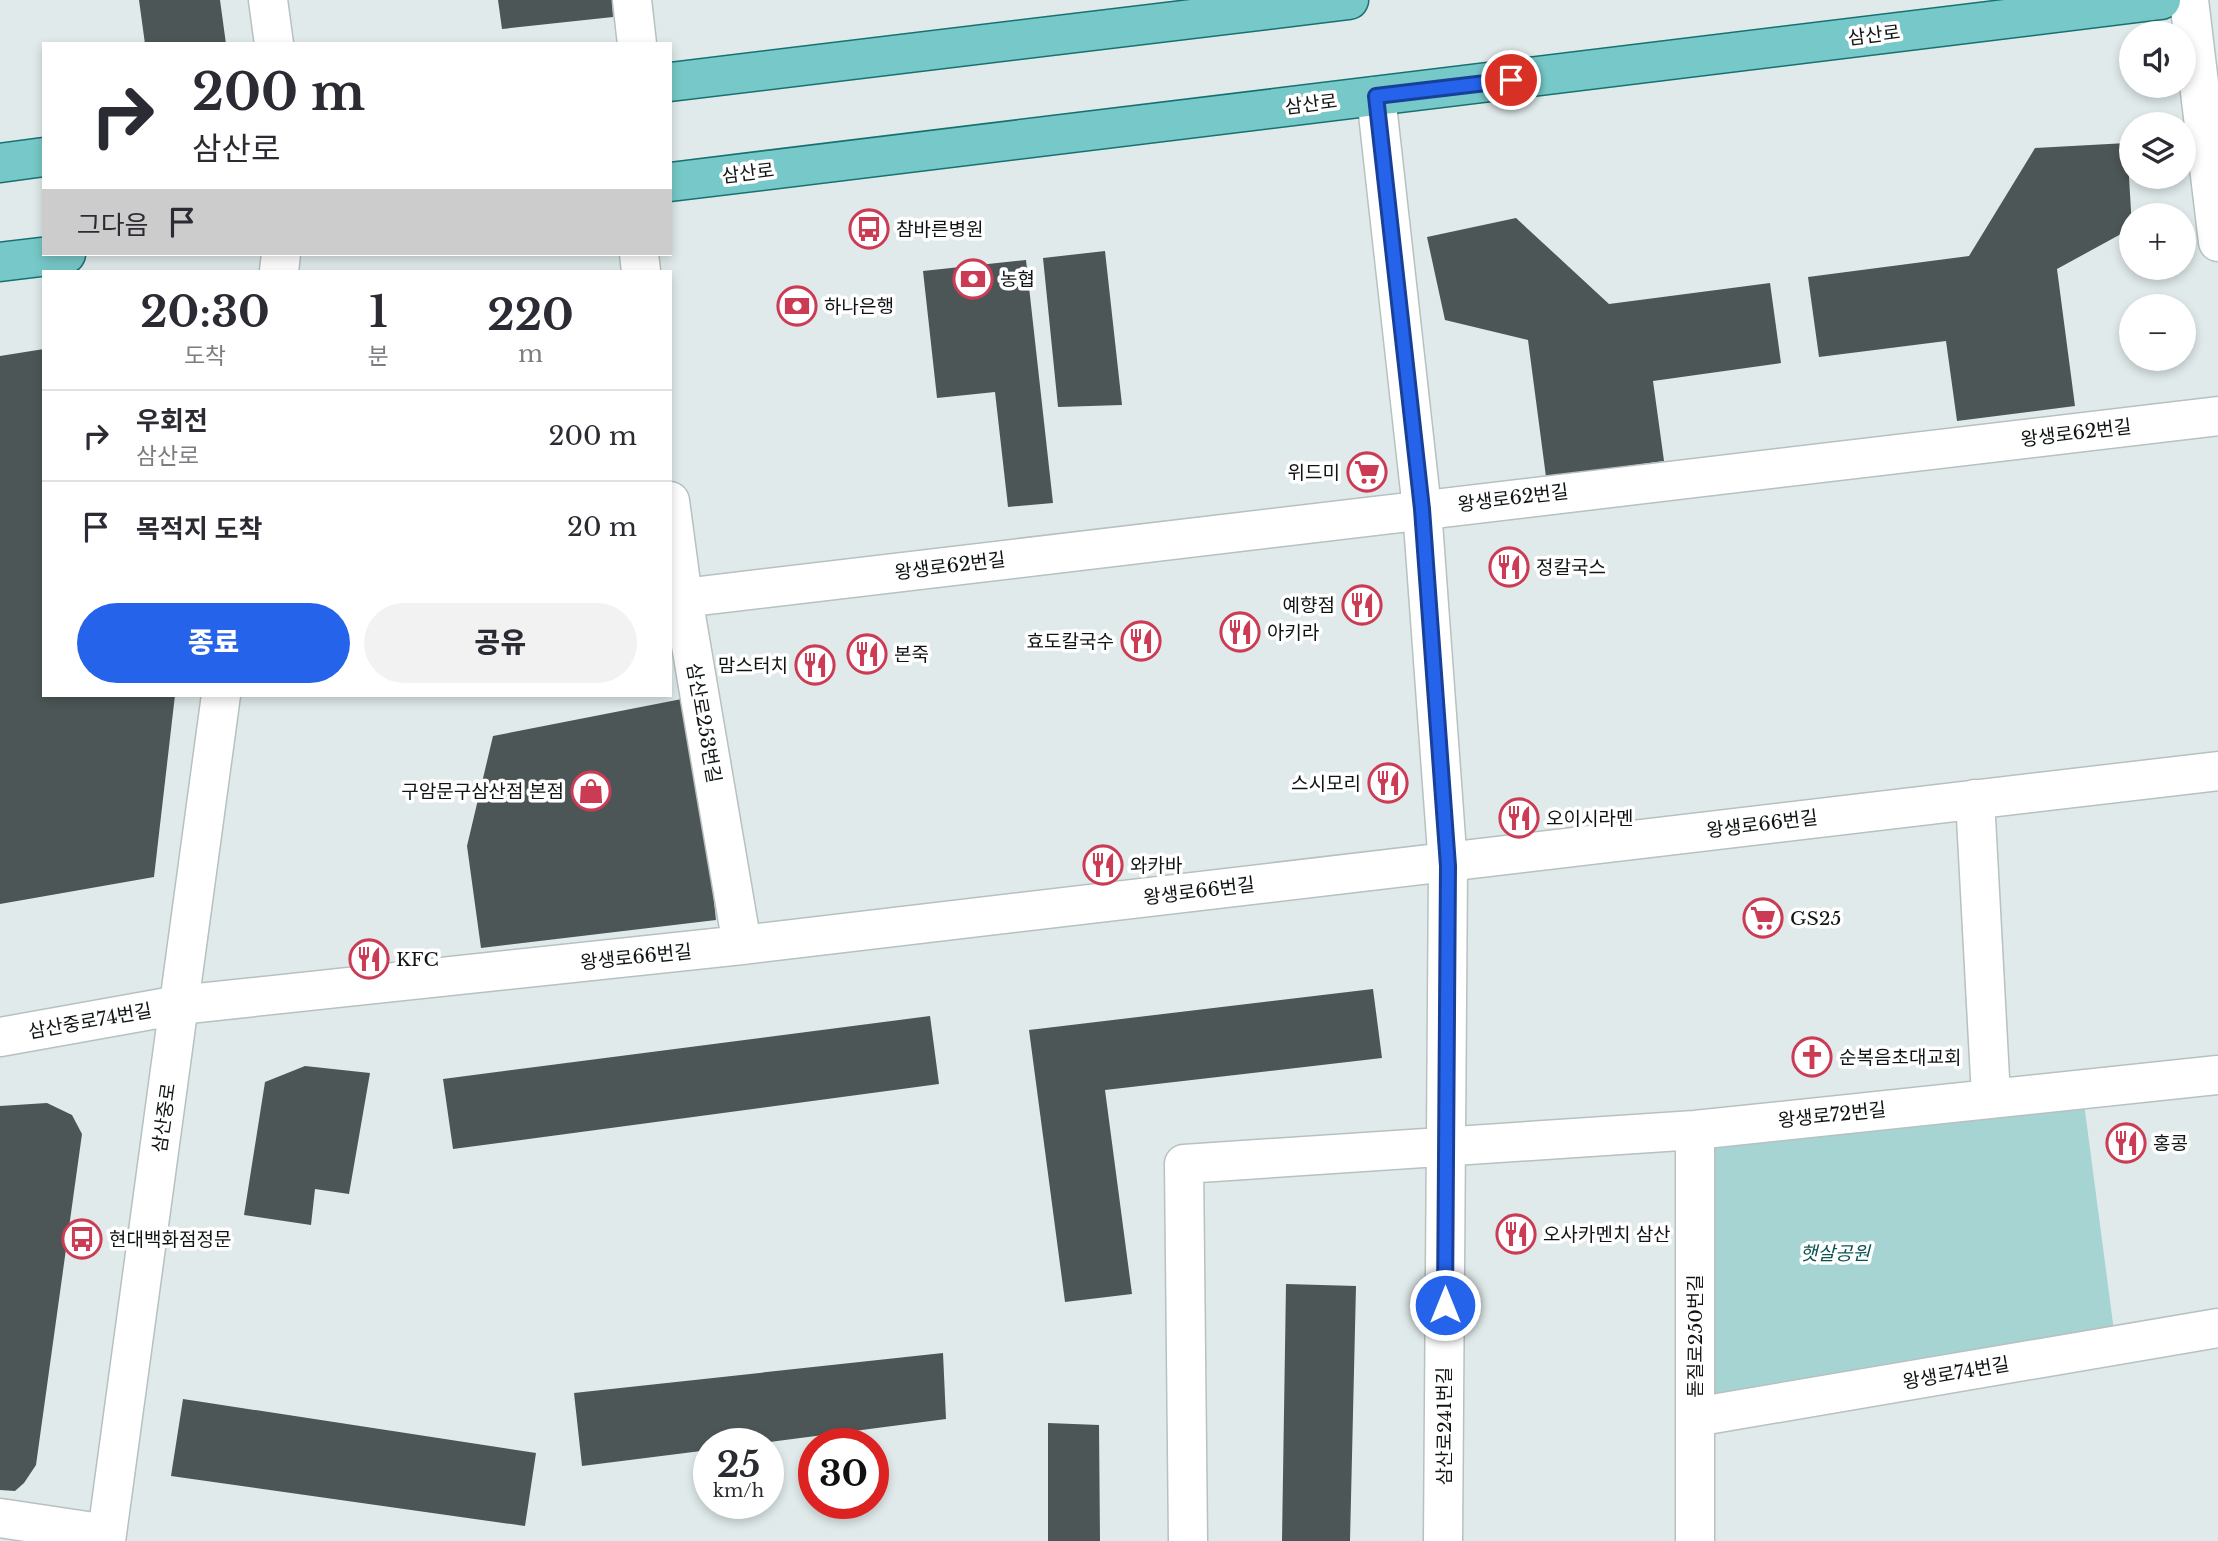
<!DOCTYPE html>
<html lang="ko">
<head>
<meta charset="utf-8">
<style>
	:root { --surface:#fff; --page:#f2f2f3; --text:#2b2b33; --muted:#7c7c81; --line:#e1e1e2; --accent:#2563eb }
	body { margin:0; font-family:"Libre Baskerville","Noto Sans KR",serif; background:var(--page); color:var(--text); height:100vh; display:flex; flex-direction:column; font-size:26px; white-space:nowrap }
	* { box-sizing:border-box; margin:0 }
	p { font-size:23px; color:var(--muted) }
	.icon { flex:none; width:38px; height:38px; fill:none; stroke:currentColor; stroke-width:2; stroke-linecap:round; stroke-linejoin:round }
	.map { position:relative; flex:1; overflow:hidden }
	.details { position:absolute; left:42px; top:270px; width:630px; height:427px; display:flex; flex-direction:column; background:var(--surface); border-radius:0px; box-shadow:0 4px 10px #0003 }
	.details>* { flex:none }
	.hud { position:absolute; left:42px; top:42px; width:630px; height:214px; border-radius:0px; box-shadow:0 4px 10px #0003; background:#fff; color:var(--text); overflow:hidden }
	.fabs { position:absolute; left:2119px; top:21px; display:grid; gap:14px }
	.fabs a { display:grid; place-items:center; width:77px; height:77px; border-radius:50%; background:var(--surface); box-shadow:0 4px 10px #0003; font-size:35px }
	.speed { position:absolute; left:693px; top:1428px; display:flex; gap:14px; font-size:35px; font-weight:700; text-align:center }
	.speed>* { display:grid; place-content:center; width:91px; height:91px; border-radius:50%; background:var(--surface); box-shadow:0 4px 10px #0003; line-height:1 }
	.speed small { font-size:18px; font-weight:400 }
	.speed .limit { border:10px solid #d22; background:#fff; color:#111 }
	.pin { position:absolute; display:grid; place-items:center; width:60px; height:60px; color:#fff; margin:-30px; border:4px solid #fff; border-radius:50%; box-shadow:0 2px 7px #0007 }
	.me { position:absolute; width:77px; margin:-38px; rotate:0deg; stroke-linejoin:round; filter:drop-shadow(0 0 5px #0008) }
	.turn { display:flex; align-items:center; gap:24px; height:147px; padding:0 35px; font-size:32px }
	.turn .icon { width:91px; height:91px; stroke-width:2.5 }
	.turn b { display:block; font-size:49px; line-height:60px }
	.then { display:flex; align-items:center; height:66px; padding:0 35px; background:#0003; gap:14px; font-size:26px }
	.eta { display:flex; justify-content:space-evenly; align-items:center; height:119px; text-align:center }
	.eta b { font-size:42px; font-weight:800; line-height:49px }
	.cta { display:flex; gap:14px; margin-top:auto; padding:14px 35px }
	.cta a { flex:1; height:80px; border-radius:42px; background:var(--accent); color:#fff; font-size:28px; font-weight:800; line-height:80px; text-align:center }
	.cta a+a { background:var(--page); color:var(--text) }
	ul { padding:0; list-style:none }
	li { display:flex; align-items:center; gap:21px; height:91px; padding:0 35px; border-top:2px solid var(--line) }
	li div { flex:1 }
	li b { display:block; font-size:26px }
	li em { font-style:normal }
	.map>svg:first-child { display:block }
	.green { fill:#a6d4d3 }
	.building { fill:#4d5656 }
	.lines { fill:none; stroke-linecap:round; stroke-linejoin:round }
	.minor-casing { stroke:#b6c1c0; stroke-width:41 }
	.major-casing { stroke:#187171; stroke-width:41 }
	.minor { stroke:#fff; stroke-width:38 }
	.major { stroke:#77c8c8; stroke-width:38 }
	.route-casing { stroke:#184099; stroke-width:18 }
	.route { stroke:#2563eb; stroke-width:12 }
	.labels { text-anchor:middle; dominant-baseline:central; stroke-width:7; stroke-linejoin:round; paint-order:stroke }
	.street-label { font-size:19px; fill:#101414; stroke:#fff }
	.poi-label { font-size:19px; fill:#101414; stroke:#fff; text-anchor:start }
	.park-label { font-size:19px; font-style:italic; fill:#0a5354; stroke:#fff }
</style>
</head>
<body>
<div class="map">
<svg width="2218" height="1541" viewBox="0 0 2218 1541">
	<rect width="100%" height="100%" fill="#e0eaea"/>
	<path class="green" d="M2082 1088 2116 1346 1695 1417V1130Z"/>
	<path class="building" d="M139 0H220L226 44H145Z
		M498 0H612L613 17 502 29Z
		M2127 143 2132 228 2057 269 2075 406 1957 421 1946 341 1819 357 1808 277 1969 256 2035 148Z
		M1516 218 1609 304 1770 283 1781 363 1653 381 1664 461 1546 477 1528 340 1445 320 1427 237Z
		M1105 251 1122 405 1058 407 1043 258Z
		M1026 260 1053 503 1008 507 995 392 937 398 923 271Z
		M44 349V695H175L154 877 0 904V356Z
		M692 697 716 920 481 948 467 846 493 736Z
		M1373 989 1382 1058 1105 1090 1132 1294 1065 1302 1029 1030Z
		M930 1016 939 1084 453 1149 443 1079Z
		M305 1066 370 1073 349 1194 315 1189 311 1225 244 1215 265 1082Z
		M47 1103 72 1115 82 1134 36 1465 24 1483 15 1491 0 1490V1106Z
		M1286 1284 1356 1286 1350 1541H1282Z
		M943 1353 946 1419 755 1444H709V1450L582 1466 574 1393Z
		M183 1399 536 1453 525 1526 171 1476Z
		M1048 1423 1099 1425 1100 1541H1048Z"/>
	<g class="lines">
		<g class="minor-casing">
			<path id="minor" d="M268 0 274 44
				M632 0 637 44
				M2189 0 2218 242
				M1376 96 1422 509 1448 866 1443 1541
				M639 254 641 271
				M279 271 281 254
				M670 501 683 598 742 945
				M683 598 2218 416
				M1975 799 1991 1097
				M0 1037 179 1005 742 945 2218 771
				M1695 1417 2218 1328
				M0 1518 107 1534
				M106 1541 221 695
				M1188 1541 1184 1164 1695 1130 2218 1075
				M1695 1541V1130"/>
		</g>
		<g class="major-casing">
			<path id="major" d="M670 82 1349 0
				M0 163 44 157
				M670 182 2161 0
				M0 262 66 254"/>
		</g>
		<use href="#minor" class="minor"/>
		<use href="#major" class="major"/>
	</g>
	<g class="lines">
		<g class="route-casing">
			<path id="route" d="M1445 1305 1448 866 1422 509 1376 96 1511 80"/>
		</g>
		<use href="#route" class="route"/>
	</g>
	<defs>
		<g id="bus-ring" transform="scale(2.0125)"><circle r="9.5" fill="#fff" stroke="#cc3b54" stroke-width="1.5"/><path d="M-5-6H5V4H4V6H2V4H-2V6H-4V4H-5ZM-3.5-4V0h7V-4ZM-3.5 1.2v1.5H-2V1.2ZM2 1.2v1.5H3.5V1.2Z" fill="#cc3b54"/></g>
		<g id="bank-ring" transform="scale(2.0125)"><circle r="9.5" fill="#fff" stroke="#cc3b54" stroke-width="1.5"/><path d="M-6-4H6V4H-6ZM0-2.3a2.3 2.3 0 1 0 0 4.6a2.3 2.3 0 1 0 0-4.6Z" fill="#cc3b54"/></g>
		<g id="supermarket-ring" transform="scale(2.0125)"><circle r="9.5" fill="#fff" stroke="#cc3b54" stroke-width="1.5"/><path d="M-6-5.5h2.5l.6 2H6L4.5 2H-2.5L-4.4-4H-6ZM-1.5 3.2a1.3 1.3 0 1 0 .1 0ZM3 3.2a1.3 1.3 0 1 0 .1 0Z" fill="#cc3b54"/></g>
		<g id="restaurant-ring" transform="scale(2.0125)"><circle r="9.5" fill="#fff" stroke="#cc3b54" stroke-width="1.5"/><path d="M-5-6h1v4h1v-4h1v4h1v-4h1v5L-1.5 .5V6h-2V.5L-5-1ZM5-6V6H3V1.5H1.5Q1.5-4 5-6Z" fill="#cc3b54"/></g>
		<g id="shop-ring" transform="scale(2.0125)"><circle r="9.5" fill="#fff" stroke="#cc3b54" stroke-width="1.5"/><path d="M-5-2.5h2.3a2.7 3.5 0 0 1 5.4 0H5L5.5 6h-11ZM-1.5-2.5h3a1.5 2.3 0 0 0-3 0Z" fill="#cc3b54"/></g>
		<g id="church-ring" transform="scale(2.0125)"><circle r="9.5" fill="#fff" stroke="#cc3b54" stroke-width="1.5"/><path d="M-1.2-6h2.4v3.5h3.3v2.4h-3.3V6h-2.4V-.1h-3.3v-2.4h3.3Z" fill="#cc3b54"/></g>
	</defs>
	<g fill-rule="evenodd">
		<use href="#bus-ring" x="869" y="229"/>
		<use href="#bank-ring" x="973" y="279"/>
		<use href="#bank-ring" x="797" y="306"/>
		<use href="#supermarket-ring" x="1367" y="472"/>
		<use href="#restaurant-ring" x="1509" y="567"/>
		<use href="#restaurant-ring" x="1362" y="605"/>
		<use href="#restaurant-ring" x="1240" y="632"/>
		<use href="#restaurant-ring" x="1141" y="641"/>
		<use href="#restaurant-ring" x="867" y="654"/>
		<use href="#restaurant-ring" x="815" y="665"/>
		<use href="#restaurant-ring" x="1388" y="783"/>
		<use href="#shop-ring" x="591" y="791"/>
		<use href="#restaurant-ring" x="1519" y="818"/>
		<use href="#restaurant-ring" x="1103" y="865"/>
		<use href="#supermarket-ring" x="1763" y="918"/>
		<use href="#restaurant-ring" x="369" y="959"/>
		<use href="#church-ring" x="1812" y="1057"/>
		<use href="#restaurant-ring" x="2126" y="1143"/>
		<use href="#restaurant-ring" x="1516" y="1234"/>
		<use href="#bus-ring" x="82" y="1239"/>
	</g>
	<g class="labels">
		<g class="street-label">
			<text transform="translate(1874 35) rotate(-7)">삼산로</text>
			<text transform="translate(1311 104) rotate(-7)">삼산로</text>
			<text transform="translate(748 173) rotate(-7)">삼산로</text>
			<text transform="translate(2076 433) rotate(-7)">왕생로62번길</text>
			<text transform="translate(1513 498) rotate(-7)">왕생로62번길</text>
			<text transform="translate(950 566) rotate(-7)">왕생로62번길</text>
			<text transform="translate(704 723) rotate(80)">삼산로253번길</text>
			<text transform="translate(1762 824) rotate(-7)">왕생로66번길</text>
			<text transform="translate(1199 891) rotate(-7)">왕생로66번길</text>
			<text transform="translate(636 957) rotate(-6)">왕생로66번길</text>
			<text transform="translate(90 1021) rotate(-10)">삼산중로74번길</text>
			<text transform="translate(1832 1115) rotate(-6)">왕생로72번길</text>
			<text transform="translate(164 1118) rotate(-82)">삼산중로</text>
			<text transform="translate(1695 1336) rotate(-90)">돋질로250번길</text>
			<text transform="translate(1956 1373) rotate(-10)">왕생로74번길</text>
			<text transform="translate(1444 1426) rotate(-90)">삼산로241번길</text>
		</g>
		<g class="poi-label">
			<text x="896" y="229">참바른병원</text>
			<text x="1000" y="279">농협</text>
			<text x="824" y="306">하나은행</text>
			<text x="1340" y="472" text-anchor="end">위드미</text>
			<text x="1536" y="567">정칼국스</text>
			<text x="1335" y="605" text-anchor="end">예향점</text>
			<text x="1267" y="632">아키라</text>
			<text x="1114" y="641" text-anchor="end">효도칼국수</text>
			<text x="894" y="654">본죽</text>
			<text x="788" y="665" text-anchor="end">맘스터치</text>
			<text x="1361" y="783" text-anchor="end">스시모리</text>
			<text x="564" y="791" text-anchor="end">구암문구삼산점 본점</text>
			<text x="1546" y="818">오이시라멘</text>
			<text x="1130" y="865">와카바</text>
			<text x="1790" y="918">GS25</text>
			<text x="396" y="959">KFC</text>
			<text x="1839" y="1057">순복음초대교회</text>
			<text x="2153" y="1143">홍콩</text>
			<text x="1543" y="1234">오사카멘치 삼산</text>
			<text x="109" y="1239">현대백화점정문</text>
		</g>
		<g class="park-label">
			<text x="1835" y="1253">햇살공원</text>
		</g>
	</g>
</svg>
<div class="fabs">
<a><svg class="icon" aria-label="sound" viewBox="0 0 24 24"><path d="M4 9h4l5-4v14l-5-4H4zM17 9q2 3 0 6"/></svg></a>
<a><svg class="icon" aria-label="layers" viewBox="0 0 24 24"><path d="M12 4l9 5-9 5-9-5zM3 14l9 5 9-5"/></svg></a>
<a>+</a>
<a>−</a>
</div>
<div class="speed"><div>25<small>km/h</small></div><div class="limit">30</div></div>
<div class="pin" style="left:1511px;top:80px;background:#d93025"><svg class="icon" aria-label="arrive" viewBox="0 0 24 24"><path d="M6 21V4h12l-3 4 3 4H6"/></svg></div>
<svg class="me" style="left:1445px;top:1305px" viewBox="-20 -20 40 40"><circle r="17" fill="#2563eb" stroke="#fff" stroke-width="3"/><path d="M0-11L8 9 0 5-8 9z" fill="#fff"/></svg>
<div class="hud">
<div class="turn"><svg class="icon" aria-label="right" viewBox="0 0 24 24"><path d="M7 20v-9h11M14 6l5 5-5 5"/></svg><div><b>200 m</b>삼산로</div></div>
<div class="then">그다음<svg class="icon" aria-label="arrive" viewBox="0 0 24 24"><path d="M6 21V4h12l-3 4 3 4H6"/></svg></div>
</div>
<section class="details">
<div class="eta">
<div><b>20:30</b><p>도착</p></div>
<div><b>1</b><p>분</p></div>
<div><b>220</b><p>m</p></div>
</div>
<ul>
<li><svg class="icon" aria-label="right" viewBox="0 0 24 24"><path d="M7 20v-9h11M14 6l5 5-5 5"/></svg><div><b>우회전</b><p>삼산로</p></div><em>200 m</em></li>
<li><svg class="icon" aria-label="arrive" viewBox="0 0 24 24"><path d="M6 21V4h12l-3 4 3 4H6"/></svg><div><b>목적지 도착</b></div><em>20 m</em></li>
</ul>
<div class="cta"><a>종료</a><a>공유</a></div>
</section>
</div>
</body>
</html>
